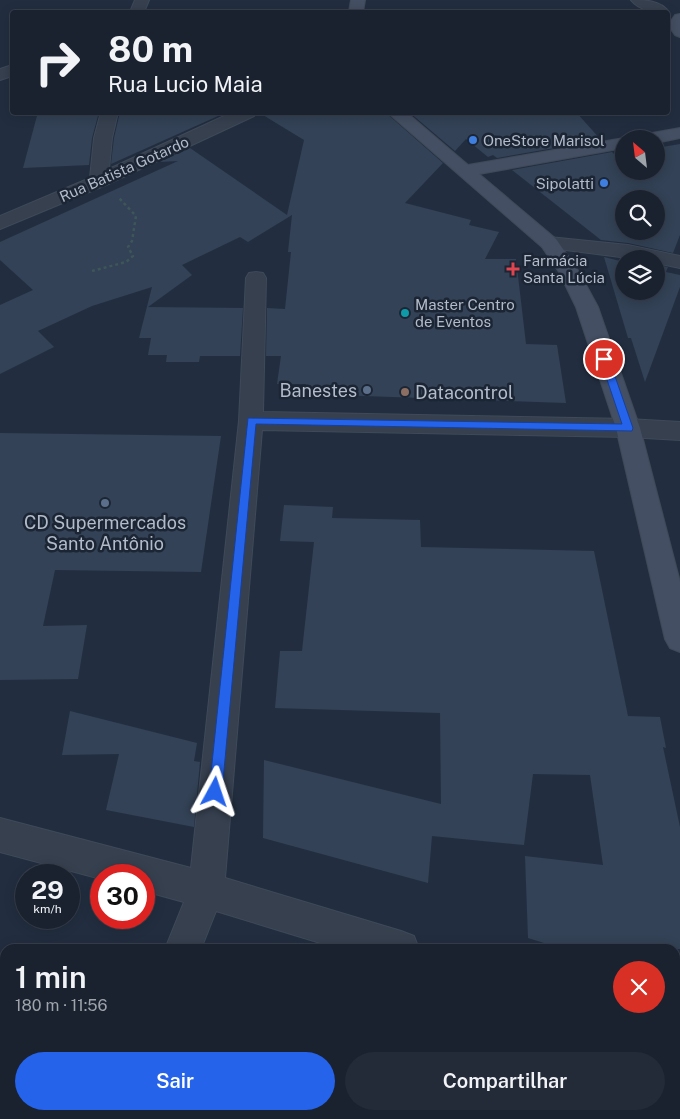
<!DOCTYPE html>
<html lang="pt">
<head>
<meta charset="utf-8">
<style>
	:root { --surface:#1a2230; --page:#232a38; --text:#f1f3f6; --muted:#9fa4ab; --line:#383f4c; --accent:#2563eb }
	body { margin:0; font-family:"Public Sans",sans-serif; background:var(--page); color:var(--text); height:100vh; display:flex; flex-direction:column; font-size:19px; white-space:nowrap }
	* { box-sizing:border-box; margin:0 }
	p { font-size:16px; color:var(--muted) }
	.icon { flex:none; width:28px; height:28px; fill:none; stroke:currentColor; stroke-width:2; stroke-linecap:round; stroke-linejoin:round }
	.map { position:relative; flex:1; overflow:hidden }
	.side { position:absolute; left:0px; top:944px; width:680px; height:176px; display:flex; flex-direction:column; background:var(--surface); border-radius:15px 15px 0 0; box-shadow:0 2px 12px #0003,0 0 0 1px var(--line) }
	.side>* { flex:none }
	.guide { position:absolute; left:10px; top:10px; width:660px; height:105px; border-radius:5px; box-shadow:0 2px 12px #0003,0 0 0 1px var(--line); background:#1a2230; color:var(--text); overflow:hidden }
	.needle { width:32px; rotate:332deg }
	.controls { position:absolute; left:615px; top:130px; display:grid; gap:10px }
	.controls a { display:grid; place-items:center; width:50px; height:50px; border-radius:50%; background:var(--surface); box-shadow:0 2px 12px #0003,0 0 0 1px var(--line); font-size:25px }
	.speed { position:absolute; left:15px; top:864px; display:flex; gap:10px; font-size:25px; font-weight:700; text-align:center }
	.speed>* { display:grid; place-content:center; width:65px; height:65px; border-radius:50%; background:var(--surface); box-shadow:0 2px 12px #0003,0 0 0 1px var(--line); line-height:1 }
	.speed small { font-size:12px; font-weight:400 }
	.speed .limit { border:8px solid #d22; background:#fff; color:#111 }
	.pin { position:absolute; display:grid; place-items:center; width:42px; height:42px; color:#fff; margin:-21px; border:2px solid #fff; border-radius:50%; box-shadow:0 1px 5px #0007 }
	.me { position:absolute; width:55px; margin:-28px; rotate:5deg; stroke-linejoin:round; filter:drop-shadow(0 0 4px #0008) }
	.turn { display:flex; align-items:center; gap:18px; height:105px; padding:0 15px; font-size:22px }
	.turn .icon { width:65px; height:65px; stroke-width:2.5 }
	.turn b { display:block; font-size:35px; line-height:42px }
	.round { display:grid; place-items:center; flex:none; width:52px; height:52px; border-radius:26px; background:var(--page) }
	.head { display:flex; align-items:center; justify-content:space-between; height:85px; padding:0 15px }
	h1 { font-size:30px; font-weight:600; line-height:38px }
	.button { display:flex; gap:10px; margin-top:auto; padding:10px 15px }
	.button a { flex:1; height:58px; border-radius:30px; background:var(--accent); color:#fff; font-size:20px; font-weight:600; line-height:58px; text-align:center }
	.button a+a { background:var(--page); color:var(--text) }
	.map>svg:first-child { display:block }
	.building { fill:#334256; fill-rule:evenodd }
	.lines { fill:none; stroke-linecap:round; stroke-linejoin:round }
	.street-casing { stroke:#3f4958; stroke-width:2 }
	.secondary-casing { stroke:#3f4958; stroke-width:2 }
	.path { stroke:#3d5659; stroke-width:2.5; stroke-dasharray:3 3; stroke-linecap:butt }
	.street { fill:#36404f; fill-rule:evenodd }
	.secondary { fill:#444f63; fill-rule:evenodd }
	.route { fill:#2563eb; stroke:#184099 }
	.shop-dot { fill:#3f7fe0; stroke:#1b2534; stroke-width:2 }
	.health-dot { fill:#e0444e; stroke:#1b2534; stroke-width:2 }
	.culture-dot { fill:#0f9aa8; stroke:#1b2534; stroke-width:2 }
	.service-dot { fill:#5c6f8a; stroke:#1b2534; stroke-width:2 }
	.education-dot { fill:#8d6e63; stroke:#1b2534; stroke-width:2 }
	.labels { text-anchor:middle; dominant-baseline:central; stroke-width:5; stroke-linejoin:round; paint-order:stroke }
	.far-poi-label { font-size:15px; fill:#b2bbca; stroke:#1b2534; text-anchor:start }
	.far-street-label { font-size:15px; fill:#b2bbca; stroke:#1b2534 }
	.poi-label { font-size:18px; fill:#b2bbca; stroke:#1b2534; text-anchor:end }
</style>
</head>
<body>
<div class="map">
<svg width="680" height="1119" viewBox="0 0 680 1119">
	<rect width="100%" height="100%" fill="#222e40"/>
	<path class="building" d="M38 112H99L92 138 89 165 23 168Z
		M120 112H227L111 164 114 138Z
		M258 112H385L443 163 405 203 471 220 469 225 499 232 485 259H516L526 344 557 345 566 403 305 394 306 384H277L281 356H266L267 308 285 309 291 252H288L292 215 248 242 240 237 182 265 192 275 148 307 243 308 240 356H200L199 362H166L167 355H148L151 338H139L152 287 92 306 38 331 54 347 0 374V305L33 290 0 260V242L178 161 159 162 190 148 287 215 304 140Z
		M409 112H576L601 140 497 158 493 155 488 157 466 139 455 151Z
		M680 144V235L673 253 628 243 601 240 512 170 612 152 616 156 624 154V171H656V148ZM624 199H656V231H624Z
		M604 257 624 262V291H656V265L668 267 666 272 680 275V287L645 382 631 338H628Z
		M0 433 221 436 201 572 55 570 43 626 87 625 78 679 0 680Z
		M284 505 333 507 332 518 420 520 421 547 594 551 628 716 660 717 666 748 663 747 680 827V949H563L528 938 525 856 603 865 590 775 533 774 524 845 432 836 428 883 263 838 264 760 441 804 440 713 275 708 280 651H302L314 542 280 541Z
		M70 711 197 743 194 761 200 762 194 827 106 810 119 754 62 755Z"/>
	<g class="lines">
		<g class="street-casing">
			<path id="street" d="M135 0H149L144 12H130Z
				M631 0C644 0 660 0 669 12L668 15V12C654 12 640 11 631 0Z
				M12 65V76L0 80V69Z
				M101 112H118L112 138 109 169 233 112H256L254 116 106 185 0 229V216L90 178 94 138Z
				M549 237 628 245 680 256V268L656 263V259H636L542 247 539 243 542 239Z
				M256 272 263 273 266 278 263 412 628 419 680 422V440L628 437 262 430 225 878 401 931 414 936 419 949H340L216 911 201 949H165L184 902 144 891V875H101V879L0 852V818L191 868 239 421 246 278 249 273Z
				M675 1012 680 1014V1052L675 1050Z
				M98 1115H139L138 1119H97Z"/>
		</g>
		<g class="secondary-casing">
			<path id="secondary" d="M351 0H365L363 12H349Z
				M680 14V37L675 35 668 25 675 15Z
				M387 112H406L468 165 624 138 628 139H624V148L479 174 556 239 579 272 598 307 640 428 680 582V652L670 648 665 639 616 428 576 307 559 272 542 247Z
				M680 128V138L656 143V139H638L641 135Z"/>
		</g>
		<path class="path" d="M92 271 126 262 133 256 128 247 132 241 136 216 119 198"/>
		<use href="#street" class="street"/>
		<use href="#secondary" class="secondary"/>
	</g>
	<path class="route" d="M604 355 609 359 633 428 632 431 256 424 222 792 220 797 215 799 211 797 209 792 248 418 622 424 600 359Z"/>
	<g class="shop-dot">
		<circle cx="473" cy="140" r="5"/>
		<circle cx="604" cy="183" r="5"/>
	</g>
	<path class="health-dot" d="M510.5 261.5h5v5h5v5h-5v5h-5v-5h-5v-5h5z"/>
	<circle class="culture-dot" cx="405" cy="313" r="5"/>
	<g class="service-dot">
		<circle cx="367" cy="390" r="5"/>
		<circle cx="105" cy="503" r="5"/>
	</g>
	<circle class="education-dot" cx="405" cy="392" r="5"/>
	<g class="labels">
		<g class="far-poi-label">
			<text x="483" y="140">OneStore Marisol</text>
			<text x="594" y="183" text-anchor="end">Sipolatti</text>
			<text x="523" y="260">Farmácia<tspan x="523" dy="17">Santa Lúcia</tspan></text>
			<text x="415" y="304">Master Centro<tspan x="415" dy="17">de Eventos</tspan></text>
		</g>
		<g class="far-street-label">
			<text transform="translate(124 169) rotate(-24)">Rua Batista Gotardo</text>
		</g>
		<g class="poi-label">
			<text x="357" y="390">Banestes</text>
			<text x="415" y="392" text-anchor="start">Datacontrol</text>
			<text x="105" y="522" text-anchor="middle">CD Supermercados<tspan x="105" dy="21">Santo Antônio</tspan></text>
		</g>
	</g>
</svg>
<div class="controls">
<a><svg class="needle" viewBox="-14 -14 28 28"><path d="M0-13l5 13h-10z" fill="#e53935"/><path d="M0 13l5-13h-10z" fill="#9fa4ab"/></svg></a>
<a><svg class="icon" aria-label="search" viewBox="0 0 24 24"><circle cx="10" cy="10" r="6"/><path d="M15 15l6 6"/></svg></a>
<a><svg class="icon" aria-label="layers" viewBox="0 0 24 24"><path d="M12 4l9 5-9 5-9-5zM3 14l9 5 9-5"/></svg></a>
</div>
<div class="speed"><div>29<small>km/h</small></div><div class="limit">30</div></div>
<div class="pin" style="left:604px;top:359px;background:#d93025"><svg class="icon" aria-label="arrive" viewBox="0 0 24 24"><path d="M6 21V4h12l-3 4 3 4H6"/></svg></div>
<svg class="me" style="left:215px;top:792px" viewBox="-20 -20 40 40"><path d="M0-17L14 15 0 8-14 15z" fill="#2563eb" stroke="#fff" stroke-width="4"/></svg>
<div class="guide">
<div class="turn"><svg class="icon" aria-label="right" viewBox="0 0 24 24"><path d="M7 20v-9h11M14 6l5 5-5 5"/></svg><div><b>80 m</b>Rua Lucio Maia</div></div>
</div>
<section class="side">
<div class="head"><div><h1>1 min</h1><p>180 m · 11:56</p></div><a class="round" style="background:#d93025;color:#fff"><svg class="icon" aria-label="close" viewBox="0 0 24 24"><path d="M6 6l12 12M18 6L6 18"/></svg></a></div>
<div class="button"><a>Sair</a><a>Compartilhar</a></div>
</section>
</div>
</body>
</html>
